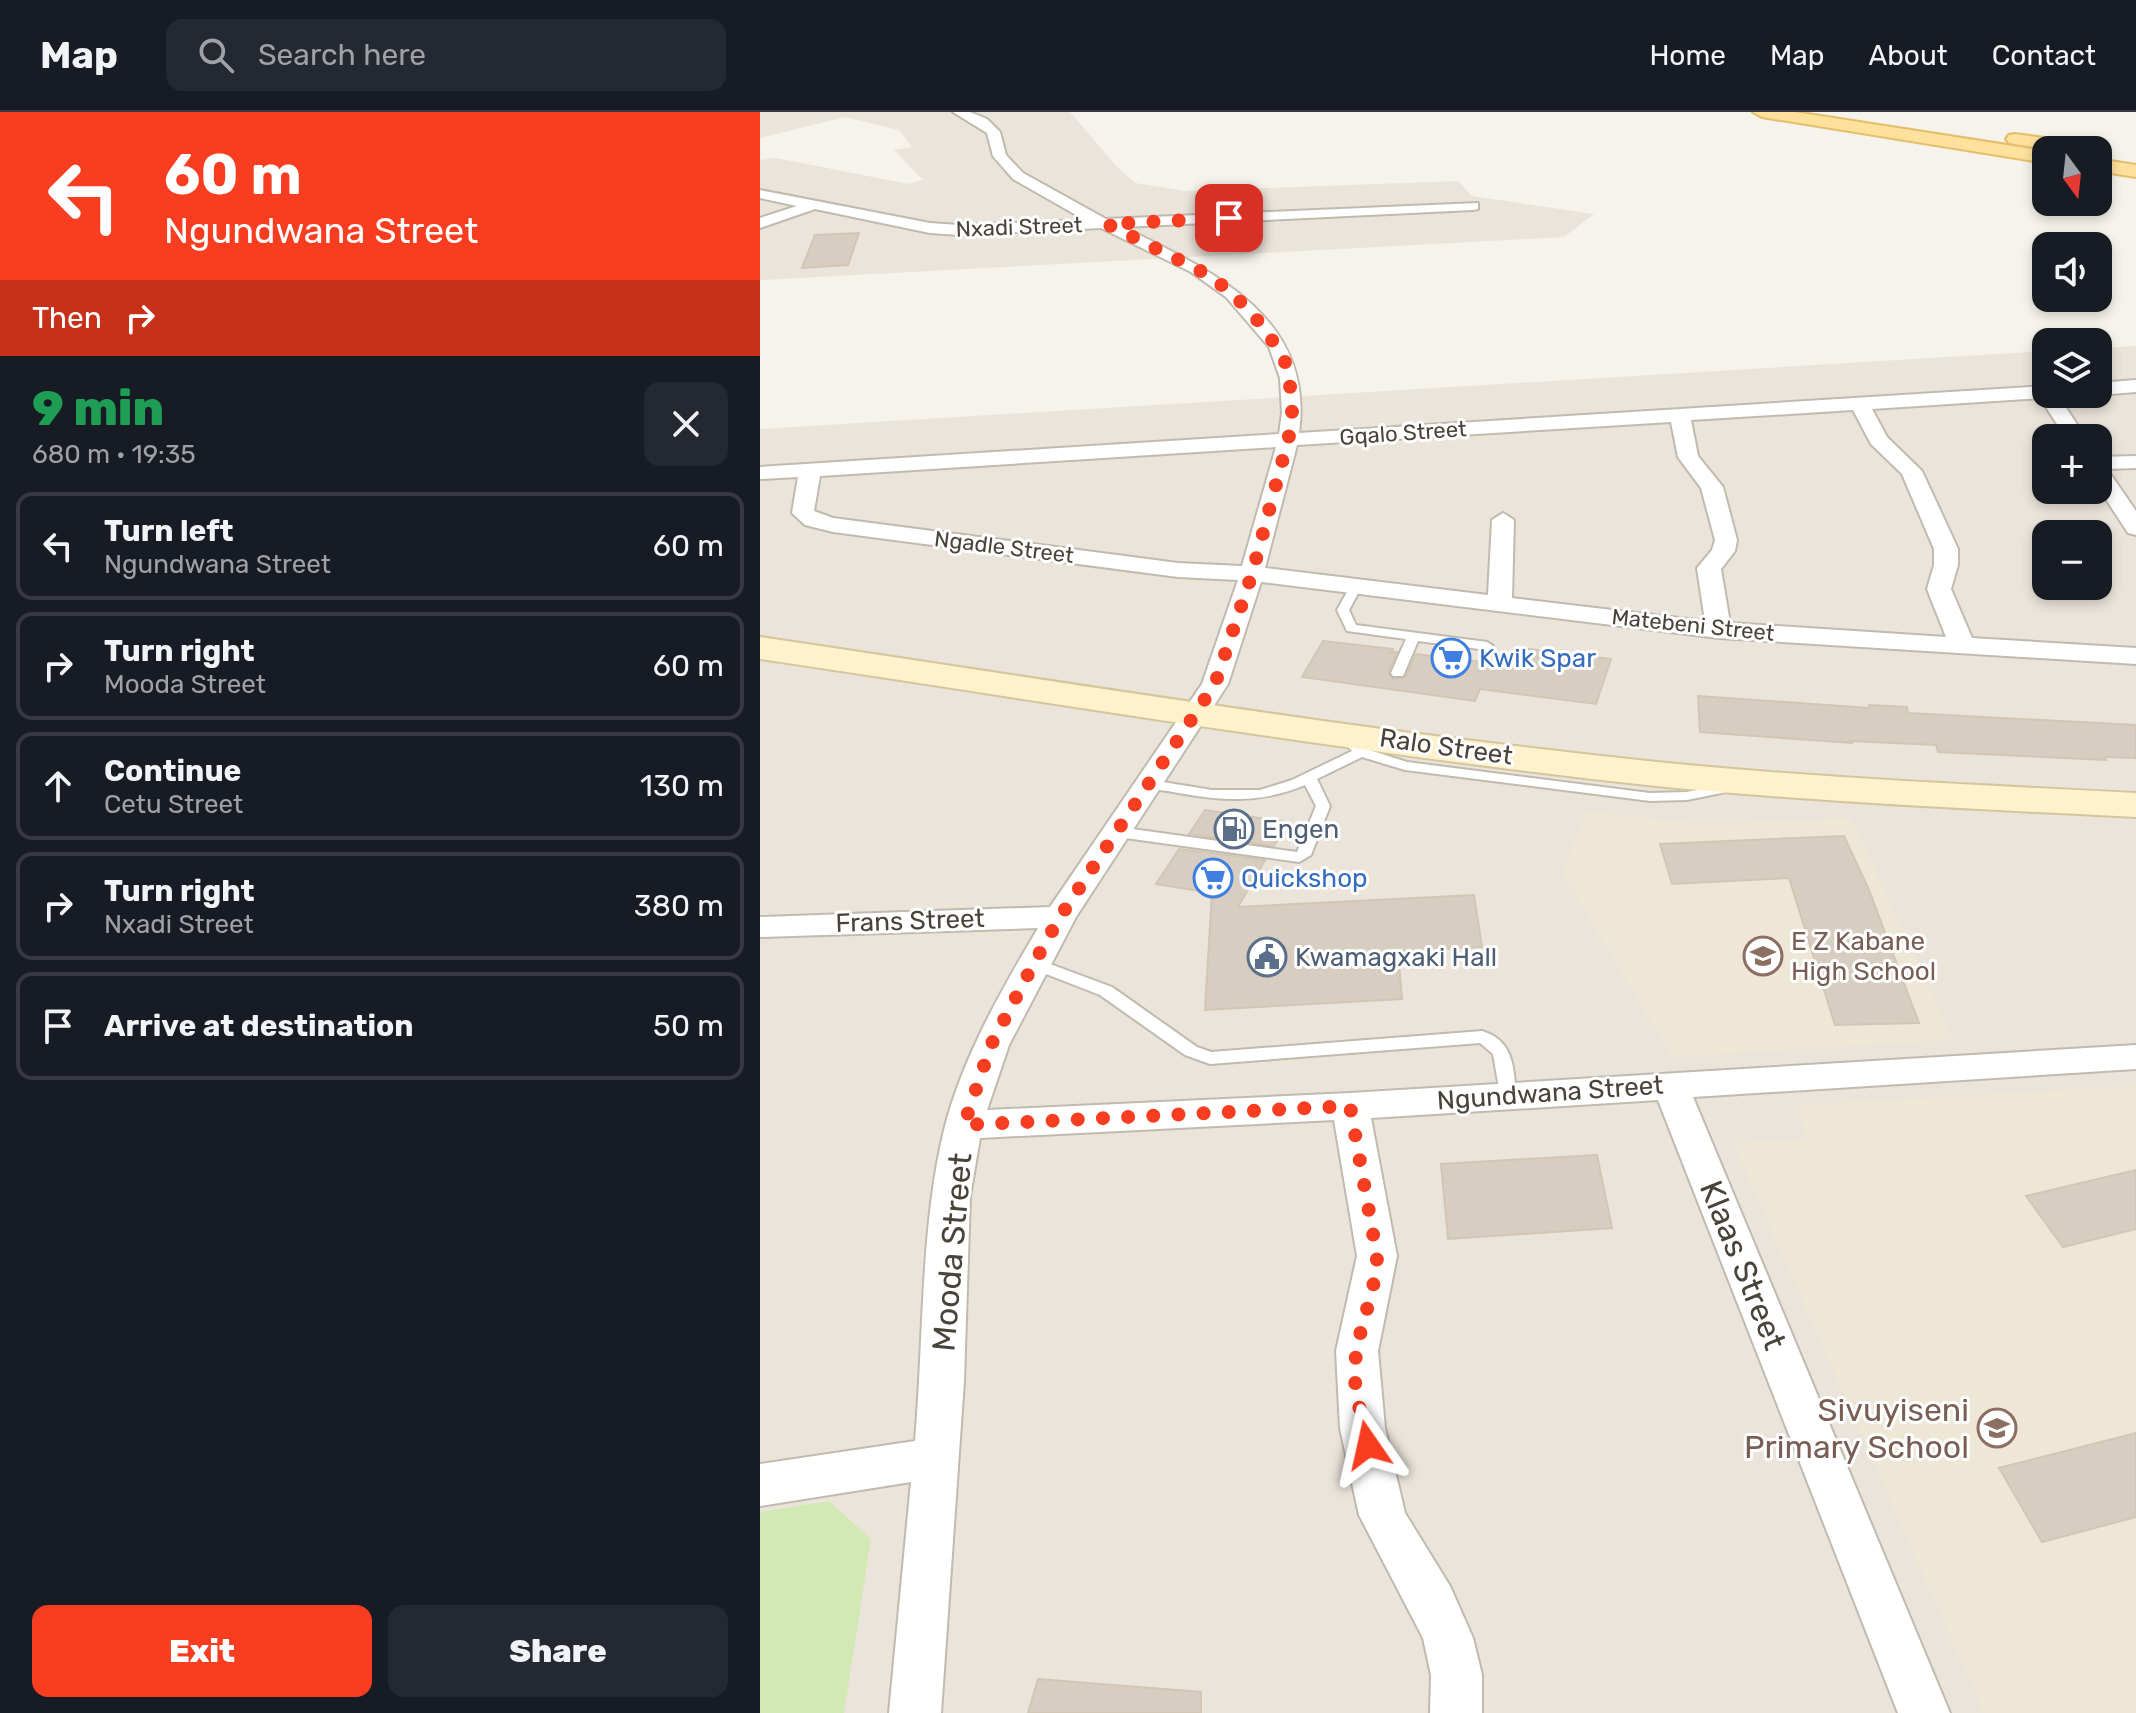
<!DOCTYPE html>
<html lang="en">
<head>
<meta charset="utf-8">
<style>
	:root { --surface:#171b24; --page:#242831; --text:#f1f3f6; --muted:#9ea1a6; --line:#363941; --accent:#f93d20 }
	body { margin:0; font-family:Rubik,sans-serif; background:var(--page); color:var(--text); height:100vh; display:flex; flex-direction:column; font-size:30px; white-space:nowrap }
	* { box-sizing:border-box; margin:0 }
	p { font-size:26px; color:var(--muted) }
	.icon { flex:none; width:44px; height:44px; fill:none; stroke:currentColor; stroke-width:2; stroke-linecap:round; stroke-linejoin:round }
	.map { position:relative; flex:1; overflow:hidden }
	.side { display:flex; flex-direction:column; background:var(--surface); width:760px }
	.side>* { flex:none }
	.guide { background:#f93d20; color:#fff; overflow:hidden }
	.needle { width:52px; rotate:165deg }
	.buttons { position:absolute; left:1272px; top:24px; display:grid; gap:16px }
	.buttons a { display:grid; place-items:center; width:80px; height:80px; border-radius:16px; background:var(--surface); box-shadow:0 4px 12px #0003; font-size:40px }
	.pin { position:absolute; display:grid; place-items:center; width:68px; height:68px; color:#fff; margin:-34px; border-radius:16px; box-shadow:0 4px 12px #0006 }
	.me { position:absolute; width:88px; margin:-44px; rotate:349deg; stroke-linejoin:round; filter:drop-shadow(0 0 6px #0008) }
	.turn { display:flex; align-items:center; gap:28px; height:168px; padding:0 32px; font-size:36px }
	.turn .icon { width:104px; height:104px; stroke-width:2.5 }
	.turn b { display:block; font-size:56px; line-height:68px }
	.then { display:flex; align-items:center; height:76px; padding:0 32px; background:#0003; gap:16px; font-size:30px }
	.round { display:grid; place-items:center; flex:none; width:84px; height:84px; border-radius:16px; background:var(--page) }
	.overview { display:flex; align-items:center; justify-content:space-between; height:136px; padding:0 32px }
	h1 { font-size:48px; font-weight:800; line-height:60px; color:#1e9e55 }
	.cta { display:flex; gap:16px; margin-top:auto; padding:16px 32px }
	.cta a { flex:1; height:92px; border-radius:16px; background:var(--accent); color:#fff; font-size:32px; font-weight:800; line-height:92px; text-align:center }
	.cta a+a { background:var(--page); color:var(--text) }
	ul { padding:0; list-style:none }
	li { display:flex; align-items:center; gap:24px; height:108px; margin:0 16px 12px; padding:0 16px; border:4px solid var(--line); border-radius:16px }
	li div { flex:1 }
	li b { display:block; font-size:30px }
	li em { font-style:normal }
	header { display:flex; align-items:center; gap:48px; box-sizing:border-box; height:112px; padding:0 40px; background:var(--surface); border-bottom:2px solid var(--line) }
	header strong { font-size:38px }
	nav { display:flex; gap:44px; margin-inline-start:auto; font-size:28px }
	.search { width:560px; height:72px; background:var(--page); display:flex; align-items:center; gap:20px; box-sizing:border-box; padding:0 28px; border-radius:16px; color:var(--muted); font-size:30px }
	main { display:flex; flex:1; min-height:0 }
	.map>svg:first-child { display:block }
	.residential { fill:#eae4da; fill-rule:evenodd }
	.education { fill:#eee7d6 }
	.green { fill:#d2e9b5 }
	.building { fill:#d7cec1; stroke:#d2c6b4; stroke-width:2 }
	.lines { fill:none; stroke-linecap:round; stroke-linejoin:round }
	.lane-casing { stroke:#c1baae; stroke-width:4 }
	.street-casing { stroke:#c1baae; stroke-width:4 }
	.secondary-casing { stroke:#d5c59c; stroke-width:4 }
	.primary-casing { stroke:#e4be6b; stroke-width:4 }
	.lane { fill:#fff; fill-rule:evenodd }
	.street { fill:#fff; fill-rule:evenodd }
	.secondary { fill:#fef2cd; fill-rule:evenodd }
	.primary { fill:#fee19d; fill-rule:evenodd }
	.route { stroke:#f93d20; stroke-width:14; stroke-dasharray:0 25.2 }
	.labels { text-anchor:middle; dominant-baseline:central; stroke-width:6; stroke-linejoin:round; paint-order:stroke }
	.far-street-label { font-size:22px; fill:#4a4339; stroke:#fff }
	.shop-label { font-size:26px; fill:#366cbe; stroke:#fff; text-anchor:start }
	.street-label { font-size:26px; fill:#4a4339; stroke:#fff }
	.service-label { font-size:26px; fill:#4e5e75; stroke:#fff; text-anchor:start }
	.education-label { font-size:26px; fill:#785e54; stroke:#fff; text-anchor:start }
	.near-street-label { font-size:32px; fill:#4a4339; stroke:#fff }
	.near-education-label { font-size:32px; fill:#785e54; stroke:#fff; text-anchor:end }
</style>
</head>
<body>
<header>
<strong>Map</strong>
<div class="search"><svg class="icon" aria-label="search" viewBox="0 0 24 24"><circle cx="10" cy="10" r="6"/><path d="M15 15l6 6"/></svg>Search here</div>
<nav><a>Home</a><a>Map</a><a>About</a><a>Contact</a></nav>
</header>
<main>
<section class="side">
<div class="guide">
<div class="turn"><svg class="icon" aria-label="left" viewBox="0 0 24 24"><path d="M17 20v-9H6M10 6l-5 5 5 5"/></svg><div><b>60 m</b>Ngundwana Street</div></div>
<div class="then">Then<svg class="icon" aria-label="right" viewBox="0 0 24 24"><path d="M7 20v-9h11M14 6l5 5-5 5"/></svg></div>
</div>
<div class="overview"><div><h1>9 min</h1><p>680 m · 19:35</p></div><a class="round"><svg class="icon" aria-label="close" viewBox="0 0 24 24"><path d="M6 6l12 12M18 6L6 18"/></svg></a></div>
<ul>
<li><svg class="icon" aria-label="left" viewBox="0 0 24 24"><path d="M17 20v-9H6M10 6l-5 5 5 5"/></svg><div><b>Turn left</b><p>Ngundwana Street</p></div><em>60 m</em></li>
<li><svg class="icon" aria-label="right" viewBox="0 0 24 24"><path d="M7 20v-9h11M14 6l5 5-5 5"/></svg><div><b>Turn right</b><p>Mooda Street</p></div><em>60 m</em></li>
<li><svg class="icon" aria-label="ahead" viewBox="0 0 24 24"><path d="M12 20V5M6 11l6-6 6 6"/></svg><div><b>Continue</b><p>Cetu Street</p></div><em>130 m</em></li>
<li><svg class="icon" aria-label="right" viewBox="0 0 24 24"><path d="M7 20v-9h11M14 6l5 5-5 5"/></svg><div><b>Turn right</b><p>Nxadi Street</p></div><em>380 m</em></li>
<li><svg class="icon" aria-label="arrive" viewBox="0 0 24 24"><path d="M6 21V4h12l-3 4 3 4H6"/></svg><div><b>Arrive at destination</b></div><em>50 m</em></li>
</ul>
<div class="cta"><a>Exit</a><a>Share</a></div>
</section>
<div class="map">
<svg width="1376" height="1601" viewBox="0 0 1376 1601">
	<rect width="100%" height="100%" fill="#f6f3ec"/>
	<path class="residential" d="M0 0H310L356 54 375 71 425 79 698 69 712 84 834 102 804 125 0 168V48L16 46 148 72 163 68 134 38 152 35 139 18 85 5 0 26Z
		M1376 234V1601H0V317L1286 239V282H1338V236ZM1286 326H1338V378H1286ZM1286 422H1338V474H1286Z"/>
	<path class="education" d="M827 700 944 712 1091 706 1194 928 912 945 802 760Z
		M1376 974V1601H1224L973 1031 1046 1027 1037 993Z"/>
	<path class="green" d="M69 1389 111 1427 84 1601H0V1400Z"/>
	<path class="building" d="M99 121 88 153 42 156 55 123Z
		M563 529 633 537 631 540H637L628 560 633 567 646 565 656 542 755 554 762 536 851 547 836 592 720 577 715 589 542 565Z
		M938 584 1109 596V593L1147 595 1148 601 1376 613V646L1344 645 1346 648 1178 640 1176 633 1091 629 1092 631 940 620Z
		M445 698 527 710 514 734 429 722Z
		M1084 724 1109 778 1159 911 1075 913 1029 766 912 772 900 732Z
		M419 737 505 748 478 795 714 783 722 835 638 839 642 887 445 898 452 781 396 772Z
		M837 1043 852 1116 688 1127 681 1052Z
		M1376 1058V1117L1303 1135 1266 1084Z
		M1376 1321V1405L1282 1430 1239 1356Z
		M278 1567 441 1580V1601H268Z"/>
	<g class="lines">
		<g class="lane-casing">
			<path id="lane" d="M596 470 602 474 589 498 596 513 727 530 733 534 727 538 658 529 643 564H633L631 561 646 527 587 519 577 498 592 471Z
				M584 618 589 619 606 637 647 650 890 681 927 680 971 671 978 675 976 678 927 688 890 689 645 658 602 645 557 667 570 694 551 743 539 750 358 725 350 720 358 715 537 740 556 694 545 673C500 692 460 689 413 680 403 678 391 678 383 672L390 668 452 678H500L532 668 592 639 577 622Z
				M274 846 352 875 437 935 451 940 722 919C753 928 754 955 756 983L753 988H741L733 942 720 931 450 952 425 943 340 883 268 855 266 851 268 847Z"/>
		</g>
		<g class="street-casing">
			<path id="street" d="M193 0H210L227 7 240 20 246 43 263 61 346 107 718 91V97L713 98 363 115C451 158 555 205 539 321L1286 274V282H1297L1326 326H1306L1280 286 1112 297 1127 325 1162 359 1198 437V453L1191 477 1212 526 1376 536V552L959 526 501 470 468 572 316 805 249 933 227 998 590 981 1376 933V957L933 985 1190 1601H1138L898 988 611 1006 637 1144 618 1239 625 1316 645 1401 690 1474 713 1526 722 1563V1601H670L671 1563 663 1526 599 1403 580 1316 576 1239 597 1144 574 1008 220 1026 210 1085 204 1269 181 1601H129L151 1370 0 1394V1352L155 1329C164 1226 160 1114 185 1014 204 943 241 879 278 816L0 825V805L290 795 442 572 478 468 418 465 73 420 45 413 32 401 38 365 0 367V355L519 322 522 301 520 266 509 235 466 185 431 160 341 116 199 123 170 121 55 97 0 116V106L37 94 0 86V78L170 111 199 113 325 108 253 67 233 44 227 21ZM1093 298 1111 332 1142 362 1174 437V453L1167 477 1186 525 970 511 961 457 975 439 977 428 963 375 938 344 931 308ZM911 310 918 345 941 376 955 428 952 438 937 456 945 509 752 486 754 408 743 401 732 408 728 483 505 456 537 333ZM516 335 482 454 418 451 73 406 54 399 60 364Z
				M1376 268V280L1338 283 1335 282H1338V271Z
				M1376 344V356L1347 357 1376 399V423L1368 421 1338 375V345Z"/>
		</g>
		<g class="secondary-casing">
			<path id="secondary" d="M0 525C298 569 597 619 897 650 1056 666 1216 673 1376 681V705C1216 697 1056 690 896 674 597 642 298 591 0 547Z"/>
		</g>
		<g class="primary-casing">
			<path id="primary" d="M993 0H1035L1286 39V51L1002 5Z
				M1255 22 1327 32 1336 38H1291L1249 31 1246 27 1249 23Z
				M1338 47 1376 53V65L1338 59Z"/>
		</g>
		<use href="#lane" class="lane"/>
		<use href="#street" class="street"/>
		<use href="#secondary" class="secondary"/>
		<use href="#primary" class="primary"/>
	</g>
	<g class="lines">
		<path class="route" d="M469 106 347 112 437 157 457 169 484 193 506 218 525 250 532 284V313L492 462 455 572 300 805 274 851 231 933 204 1013 590 994 617 1144C616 1183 597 1216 595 1254 593 1279 603 1308 608 1333"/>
	</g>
	<defs>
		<g id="supermarket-ring" transform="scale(2)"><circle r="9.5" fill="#fff" stroke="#3f7fe0" stroke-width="1.5"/><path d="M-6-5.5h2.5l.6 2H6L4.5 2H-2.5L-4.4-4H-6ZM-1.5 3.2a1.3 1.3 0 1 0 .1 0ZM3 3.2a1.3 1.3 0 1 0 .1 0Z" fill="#3f7fe0"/></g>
		<g id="fuel-ring" transform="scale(2)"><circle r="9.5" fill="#fff" stroke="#5c6f8a" stroke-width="1.5"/><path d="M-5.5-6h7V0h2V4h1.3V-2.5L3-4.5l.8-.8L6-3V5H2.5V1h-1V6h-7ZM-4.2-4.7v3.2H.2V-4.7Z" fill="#5c6f8a"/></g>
		<g id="school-ring" transform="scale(2)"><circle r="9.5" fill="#fff" stroke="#8d6e63" stroke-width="1.5"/><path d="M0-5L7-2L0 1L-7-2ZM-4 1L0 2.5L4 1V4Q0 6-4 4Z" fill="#8d6e63"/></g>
		<g id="civic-ring" transform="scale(2)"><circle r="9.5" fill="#fff" stroke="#5c6f8a" stroke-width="1.5"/><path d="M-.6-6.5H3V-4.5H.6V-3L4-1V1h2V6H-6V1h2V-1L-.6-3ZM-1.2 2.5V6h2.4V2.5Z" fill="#5c6f8a"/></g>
	</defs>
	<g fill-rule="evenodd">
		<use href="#supermarket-ring" x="691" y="546"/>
		<use href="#fuel-ring" x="474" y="717"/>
		<use href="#supermarket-ring" x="453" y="766"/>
		<use href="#school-ring" x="1003" y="844"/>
		<use href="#civic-ring" x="507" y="845"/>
		<use href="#school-ring" x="1237" y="1316"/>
	</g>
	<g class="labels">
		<g class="far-street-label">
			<text transform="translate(259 115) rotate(-2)">Nxadi Street</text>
			<text transform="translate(643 321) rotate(-4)">Gqalo Street</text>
			<text transform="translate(244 435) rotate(7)">Ngadle Street</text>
			<text transform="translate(933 513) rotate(6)">Matebeni Street</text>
		</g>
		<g class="shop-label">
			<text x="719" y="546">Kwik Spar</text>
			<text x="481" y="766">Quickshop</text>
		</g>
		<g class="street-label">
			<text transform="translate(686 635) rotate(8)">Ralo Street</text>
			<text transform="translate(150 809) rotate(-2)">Frans Street</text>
			<text transform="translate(790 981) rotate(-4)">Ngundwana Street</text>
		</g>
		<g class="service-label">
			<text x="502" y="717">Engen</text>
			<text x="535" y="845">Kwamagxaki Hall</text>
		</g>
		<g class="education-label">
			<text x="1031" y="829">E Z Kabane<tspan x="1031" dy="30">High School</tspan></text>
		</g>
		<g class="near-street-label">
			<text transform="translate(192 1140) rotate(-85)">Mooda Street</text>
			<text transform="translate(983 1153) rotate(68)">Klaas Street</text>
		</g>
		<g class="near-education-label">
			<text x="1209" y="1298">Sivuyiseni<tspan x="1209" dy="37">Primary School</tspan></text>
		</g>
	</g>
</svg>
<div class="buttons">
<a><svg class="needle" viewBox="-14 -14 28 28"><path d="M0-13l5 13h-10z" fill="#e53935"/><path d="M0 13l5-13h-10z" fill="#9ea1a6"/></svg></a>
<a><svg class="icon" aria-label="sound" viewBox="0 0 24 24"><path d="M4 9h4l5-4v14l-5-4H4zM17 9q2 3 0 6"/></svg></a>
<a><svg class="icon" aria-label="layers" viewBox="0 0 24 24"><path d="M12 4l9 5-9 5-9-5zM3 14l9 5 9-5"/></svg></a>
<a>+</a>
<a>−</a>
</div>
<div class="pin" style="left:469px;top:106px;background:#d93025"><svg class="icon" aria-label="arrive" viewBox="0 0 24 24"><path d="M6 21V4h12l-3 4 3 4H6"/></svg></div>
<svg class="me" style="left:608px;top:1333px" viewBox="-20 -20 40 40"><path d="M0-17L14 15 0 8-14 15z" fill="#f93d20" stroke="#fff" stroke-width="4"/></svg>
</div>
</main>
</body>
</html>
